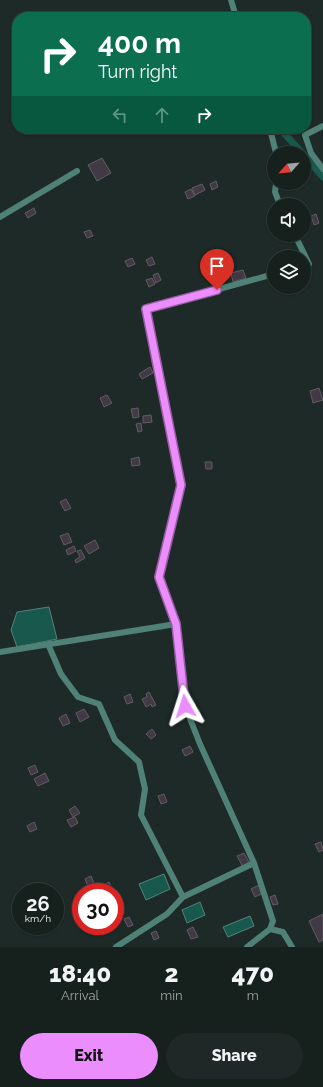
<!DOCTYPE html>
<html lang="en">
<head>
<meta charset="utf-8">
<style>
	:root { --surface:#16201d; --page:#1f2826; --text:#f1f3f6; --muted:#9ea3a4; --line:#353e3b; --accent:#eb8dfc }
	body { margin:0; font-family:Raleway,sans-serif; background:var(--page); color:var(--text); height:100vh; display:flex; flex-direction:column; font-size:15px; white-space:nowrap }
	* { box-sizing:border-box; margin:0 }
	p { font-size:13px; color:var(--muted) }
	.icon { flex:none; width:22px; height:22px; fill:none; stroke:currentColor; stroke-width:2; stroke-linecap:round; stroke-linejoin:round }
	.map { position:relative; height:947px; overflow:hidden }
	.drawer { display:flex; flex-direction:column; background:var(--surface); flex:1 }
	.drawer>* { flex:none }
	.hud { position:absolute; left:12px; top:12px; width:299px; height:122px; border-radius:16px; box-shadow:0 1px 3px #0004,0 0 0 1px var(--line); background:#0b6e4f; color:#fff; overflow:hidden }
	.needle { width:26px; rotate:243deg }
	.buttons { position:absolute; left:267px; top:146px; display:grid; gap:8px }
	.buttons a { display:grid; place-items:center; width:44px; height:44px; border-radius:50%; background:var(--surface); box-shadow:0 1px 3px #0004,0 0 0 1px var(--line); font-size:20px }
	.speed { position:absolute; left:12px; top:883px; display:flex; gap:8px; font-size:20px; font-weight:700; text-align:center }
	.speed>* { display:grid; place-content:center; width:52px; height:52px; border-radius:50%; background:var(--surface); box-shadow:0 1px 3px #0004,0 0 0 1px var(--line); line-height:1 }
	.speed small { font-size:10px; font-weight:400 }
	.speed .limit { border:6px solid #d22; background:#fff; color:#111 }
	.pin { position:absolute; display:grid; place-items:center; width:34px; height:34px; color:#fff; margin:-41px -17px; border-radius:50% 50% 50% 0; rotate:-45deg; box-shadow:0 0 4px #0007 }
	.pin .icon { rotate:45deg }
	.me { position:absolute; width:44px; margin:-22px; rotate:354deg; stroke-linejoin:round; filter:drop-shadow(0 0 3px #0008) }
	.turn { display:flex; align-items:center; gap:14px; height:84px; padding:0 20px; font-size:18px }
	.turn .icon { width:52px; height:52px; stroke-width:2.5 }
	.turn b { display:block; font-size:28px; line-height:34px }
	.lanes { display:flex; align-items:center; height:38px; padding:0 20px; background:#0003; justify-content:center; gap:20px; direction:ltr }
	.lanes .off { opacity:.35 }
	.eta { display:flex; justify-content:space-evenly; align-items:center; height:68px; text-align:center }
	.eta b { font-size:24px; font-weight:800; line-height:28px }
	.action { display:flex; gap:8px; margin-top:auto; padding:8px 20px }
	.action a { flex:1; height:46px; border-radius:24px; background:var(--accent); color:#111; font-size:16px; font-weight:800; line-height:46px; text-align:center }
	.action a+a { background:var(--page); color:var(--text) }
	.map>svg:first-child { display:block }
	.water { fill:#19594d; stroke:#538279 }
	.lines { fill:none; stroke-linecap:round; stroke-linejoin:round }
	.canal { stroke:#19594d; stroke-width:7 }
	.building { fill:#413943; stroke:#635b65 }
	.minor { stroke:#4f8176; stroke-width:6 }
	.route-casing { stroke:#995ca4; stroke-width:10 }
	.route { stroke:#eb8dfc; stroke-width:7 }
</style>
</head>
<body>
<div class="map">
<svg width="323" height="947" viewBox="0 0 323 947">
	<rect width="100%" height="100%" fill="#1d2a27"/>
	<path class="water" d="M49 607 57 639 17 647 11 630 17 612Z
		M164 874 170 889 146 900 139 884Z
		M200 902 205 915 187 923 182 910Z
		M250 916 254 926 228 937 223 927Z"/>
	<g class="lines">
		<path class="canal" d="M283 129V132L302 153
			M304 155 323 177"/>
	</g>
	<path class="building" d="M102 158 111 173 97 181 88 165Z
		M216 181 218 187 212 190 210 184Z
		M202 184 205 190 195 195 192 188Z
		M191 189 195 196 188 199 185 192Z
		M34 208 36 213 28 218 25 213Z
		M316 214 319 223 314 225 311 216Z
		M90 230 93 236 87 238 84 232Z
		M286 235H293L294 240 287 242Z
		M152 257 155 264 149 266 146 260Z
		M132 258 135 264 128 267 125 261Z
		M216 259 218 266 208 269 206 262Z
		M219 268 221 276 214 278 212 270Z
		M243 270 246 278 233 282 231 273Z
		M158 273 161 280 156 283 153 275Z
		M152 278 155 284 149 287 146 280Z
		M150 367 153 373 142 379 139 374Z
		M319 388 323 400 313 403 310 391Z
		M107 395 112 403 104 407 100 398Z
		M138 408 139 417 133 418 131 409Z
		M151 415 152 422 143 423V416Z
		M141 423 142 431 138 432 136 424Z
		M139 457 140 465 132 466 131 459Z
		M205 462H212V469H206Z
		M66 499 71 508 65 511 60 502Z
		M68 533 72 542 64 545 60 536Z
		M95 540 99 548 89 554 84 546Z
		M74 546 76 551 68 555 66 550Z
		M81 550 85 558 76 563 75 560 80 557 77 551Z
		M149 692 156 705 152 707 151 704 146 707 142 699 147 697 146 694Z
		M130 694 133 702 127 704 124 697Z
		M84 709 89 717 80 722 76 713Z
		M66 714 70 723 63 726 59 718Z
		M152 729 156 735 151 739 146 734Z
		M190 746 193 752 185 756 182 750Z
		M35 765 38 772 31 775 28 768Z
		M45 773 49 781 38 786 34 779Z
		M164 794 167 802 161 804 158 796Z
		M75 806 80 813 73 817 69 810Z
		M75 817 78 823 71 827 67 820Z
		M34 822 37 829 30 832 27 826Z
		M321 842 323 850 319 852 315 844Z
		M244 853 250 864 243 867 237 856Z
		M91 876 94 883 88 886 85 879Z
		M109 882 113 890 103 892 100 887Z
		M259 885 263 893 255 897 251 889Z
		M275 895 278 904 273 905 270 897Z
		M323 914V940L319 942 309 921Z
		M129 917 133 925 128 927 124 919Z
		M193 927 198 937 191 939 187 930Z
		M156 931 159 938 154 940 151 933Z"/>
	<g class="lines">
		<path class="minor" d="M231 0 236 17
			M323 126 305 135 311 153 323 169
			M270 129 276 153
			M276 183 275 192 280 205
			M0 217 77 171
			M295 235 309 264 304 266
			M48 644 61 674 78 697 99 704 115 740 139 762 145 789 141 815 183 897
			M0 652 176 624
			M270 929 283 932 292 947
			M116 947 167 914 183 897 254 863
			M247 947 270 929 273 921 254 863 200 744 185 706 176 624 159 577 181 485 147 309 274 274"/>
	</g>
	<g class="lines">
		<g class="route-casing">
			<path id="route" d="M185 706 176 624 159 577 181 485 146 309 217 290"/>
		</g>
		<use href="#route" class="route"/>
	</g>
</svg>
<div class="buttons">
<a><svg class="needle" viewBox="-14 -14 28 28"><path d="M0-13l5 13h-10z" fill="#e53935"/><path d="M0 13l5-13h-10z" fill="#9ea3a4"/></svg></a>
<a><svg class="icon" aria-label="sound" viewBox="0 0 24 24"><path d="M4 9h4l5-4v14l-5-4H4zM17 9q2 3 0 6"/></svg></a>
<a><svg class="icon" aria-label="layers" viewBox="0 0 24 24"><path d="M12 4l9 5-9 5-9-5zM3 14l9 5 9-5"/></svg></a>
</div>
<div class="speed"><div>26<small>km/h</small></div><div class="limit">30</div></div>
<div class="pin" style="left:217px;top:290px;background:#d93025"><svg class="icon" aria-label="arrive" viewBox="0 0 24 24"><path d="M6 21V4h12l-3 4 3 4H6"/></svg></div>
<svg class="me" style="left:185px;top:706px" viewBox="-20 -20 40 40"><path d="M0-17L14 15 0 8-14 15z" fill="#eb8dfc" stroke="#fff" stroke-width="4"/></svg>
<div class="hud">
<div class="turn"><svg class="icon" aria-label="right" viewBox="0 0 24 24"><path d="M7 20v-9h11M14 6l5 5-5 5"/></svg><div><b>400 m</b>Turn right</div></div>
<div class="lanes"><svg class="icon off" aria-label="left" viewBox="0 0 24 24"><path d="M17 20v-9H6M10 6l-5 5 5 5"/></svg><svg class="icon off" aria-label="ahead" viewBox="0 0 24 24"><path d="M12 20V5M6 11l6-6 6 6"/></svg><svg class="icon" aria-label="right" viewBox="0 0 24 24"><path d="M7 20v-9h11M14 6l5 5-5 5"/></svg></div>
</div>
</div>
<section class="drawer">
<div class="eta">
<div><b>18:40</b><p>Arrival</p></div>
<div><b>2</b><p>min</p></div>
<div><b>470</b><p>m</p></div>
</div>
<div class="action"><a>Exit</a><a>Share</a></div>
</section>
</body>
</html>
